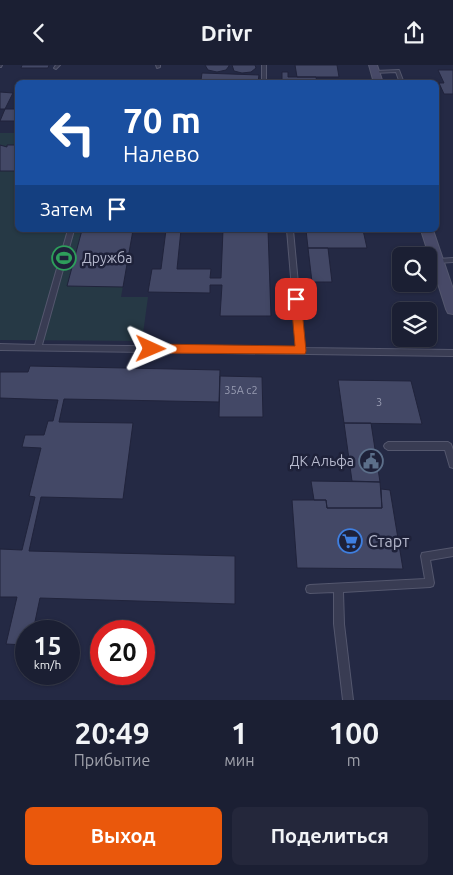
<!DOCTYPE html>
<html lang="ru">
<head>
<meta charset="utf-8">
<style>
	:root { --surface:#1b1f33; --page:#24273b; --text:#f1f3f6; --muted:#a0a2ac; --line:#393d4e; --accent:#ea580c }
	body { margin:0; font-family:Ubuntu,sans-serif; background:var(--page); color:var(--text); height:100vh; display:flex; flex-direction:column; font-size:19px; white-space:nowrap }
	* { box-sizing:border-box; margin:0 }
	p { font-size:16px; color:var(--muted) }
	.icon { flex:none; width:28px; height:28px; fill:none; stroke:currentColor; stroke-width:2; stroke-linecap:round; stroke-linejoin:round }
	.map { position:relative; height:635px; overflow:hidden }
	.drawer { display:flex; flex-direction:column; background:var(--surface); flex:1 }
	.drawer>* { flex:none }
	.hud { position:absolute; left:15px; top:15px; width:424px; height:152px; border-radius:8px; box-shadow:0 1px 4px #0004,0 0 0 1px var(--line); background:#1a4fa0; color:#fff; overflow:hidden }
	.controls { position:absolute; left:392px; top:182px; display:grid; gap:10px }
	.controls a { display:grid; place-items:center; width:45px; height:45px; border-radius:8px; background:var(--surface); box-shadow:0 1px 4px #0004,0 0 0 1px var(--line); font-size:25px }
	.speed { position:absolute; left:15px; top:555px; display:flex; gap:10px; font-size:25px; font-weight:700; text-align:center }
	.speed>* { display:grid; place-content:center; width:65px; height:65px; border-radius:50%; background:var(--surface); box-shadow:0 1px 4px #0004,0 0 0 1px var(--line); line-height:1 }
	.speed small { font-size:12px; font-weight:400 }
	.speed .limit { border:8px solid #d22; background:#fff; color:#111 }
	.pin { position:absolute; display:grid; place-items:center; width:42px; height:42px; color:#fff; margin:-21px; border-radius:10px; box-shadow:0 2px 8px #0006 }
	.me { position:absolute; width:55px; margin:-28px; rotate:91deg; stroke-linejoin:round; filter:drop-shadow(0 0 4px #0008) }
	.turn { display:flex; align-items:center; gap:18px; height:105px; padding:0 25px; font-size:22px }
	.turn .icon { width:65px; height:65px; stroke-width:2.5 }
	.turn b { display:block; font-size:35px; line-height:42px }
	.then { display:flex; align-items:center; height:48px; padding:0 25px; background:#0003; gap:10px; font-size:19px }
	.eta { display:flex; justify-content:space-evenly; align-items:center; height:85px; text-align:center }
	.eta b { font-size:30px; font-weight:700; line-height:35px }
	.primary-button { display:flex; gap:10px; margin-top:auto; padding:10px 25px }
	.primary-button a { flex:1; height:58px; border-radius:8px; background:var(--accent); color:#fff; font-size:20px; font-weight:700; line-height:58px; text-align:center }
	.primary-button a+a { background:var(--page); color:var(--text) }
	header { display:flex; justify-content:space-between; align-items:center; height:65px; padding:0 25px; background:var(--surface); font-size:22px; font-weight:700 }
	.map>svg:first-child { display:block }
	.green { fill:#263945 }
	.building { fill:#434866; stroke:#20233b }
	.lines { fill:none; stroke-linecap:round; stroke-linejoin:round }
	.lane-casing { stroke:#54576e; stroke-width:2 }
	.secondary-casing { stroke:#54576e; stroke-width:2 }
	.lane { fill:#393c53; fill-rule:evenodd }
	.secondary { fill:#474967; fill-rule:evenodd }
	.route { fill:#ea580c; stroke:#983908 }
	.labels { text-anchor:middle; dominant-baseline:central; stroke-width:5; stroke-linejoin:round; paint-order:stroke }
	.number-label { font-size:11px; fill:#999db3 }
	.poi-label { font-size:14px; fill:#b6b9cd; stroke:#1e2139; text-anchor:start }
	.near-poi-label { font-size:16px; fill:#b6b9cd; stroke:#1e2139; text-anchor:start }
</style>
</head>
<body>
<header><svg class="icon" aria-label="back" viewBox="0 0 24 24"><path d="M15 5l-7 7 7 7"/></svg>Drivr<svg class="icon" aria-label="share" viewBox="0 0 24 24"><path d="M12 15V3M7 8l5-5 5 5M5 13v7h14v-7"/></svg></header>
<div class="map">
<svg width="453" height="635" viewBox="0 0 453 635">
	<rect width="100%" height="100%" fill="#242944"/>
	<path class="green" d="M0 68H17L18 165H133L121 232H148L142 276 0 275Z"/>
	<path class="building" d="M22 0H49L48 3H21Z
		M205 0H229V1L226 5 217 7 208 5Z
		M232 0H255L256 3 251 7 242 8 234 6Z
		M295 0H337L339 12H297Z
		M438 5H453V29H444L439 18H444Z
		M282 7H288V12H316L317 18H282Z
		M202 8 259 10 258 17 201 15Z
		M0 27 13 28 5 44H0Z
		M5 44H18V56H0Z
		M0 80 7 82V80H18V106H0Z
		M82 165H133L123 222 67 221Z
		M166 165H181L177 204H211L210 213H221L223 165H268L271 251H220L222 220H210V228L148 227 152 204H161Z
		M306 165H363L367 183H308Z
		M308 183H328L332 217H312Z
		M30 301 220 305 219 337 64 334 59 357 133 358 123 434 41 432 29 486 235 491V539L40 533 33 566H26V580L6 579 17 532H0V484L22 485 35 432 29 431 41 383 22 382 25 370H44L48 356H53L58 335 0 333V307H28Z
		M220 311 262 312 263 352H219Z
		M338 315 411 316 422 359 344 358Z
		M344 358H371L380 417 352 416Z
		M311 416 380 417 382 443H327L326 435H314Z
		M381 424 390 425 403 504 297 503 292 435H326L327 443H382Z"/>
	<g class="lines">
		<g class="lane-casing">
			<path id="lane" d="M0 0H2L1 2H0Z
				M56 0H60L56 4 54 3Z
				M156 0H160V2L157 3Z
				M262 0H266V18H262Z
				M399 5 404 18H400L396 7 375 8 373 7 375 6Z
				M68 165H74L42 280 297 283 287 165H293L304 283 453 285V291L0 285V279L35 280Z
				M453 193V197L437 198 434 196 437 194Z
				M388 377H448L451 379 453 385V403L450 402 445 385H388L385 383 384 381 385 379Z
				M453 483V491L430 495 434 518 433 521 430 522 343 527 344 559 353 635H343L334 559V527L310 528 307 527 306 524 307 521 310 520 425 514 421 491 422 488Z"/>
		</g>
		<g class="secondary-casing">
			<path id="secondary" d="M369 0H377L383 18H374Z
				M421 165H433L453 224V249L448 248 446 244Z"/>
		</g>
		<use href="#lane" class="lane"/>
		<use href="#secondary" class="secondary"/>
	</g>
	<path class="route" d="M296 230 301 234 306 286 305 289 151 288 145 284 151 279 295 281 291 234Z"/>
	<defs>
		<g id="stadium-ring" transform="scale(1.25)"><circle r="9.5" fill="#1e2139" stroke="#2e9e5b" stroke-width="1.5"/><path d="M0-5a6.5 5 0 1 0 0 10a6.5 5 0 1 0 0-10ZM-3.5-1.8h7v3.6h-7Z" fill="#2e9e5b"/></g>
		<g id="civic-ring" transform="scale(1.25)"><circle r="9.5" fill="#1e2139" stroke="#5c6f8a" stroke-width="1.5"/><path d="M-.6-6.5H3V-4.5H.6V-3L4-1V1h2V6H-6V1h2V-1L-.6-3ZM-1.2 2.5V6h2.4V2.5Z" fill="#5c6f8a"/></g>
		<g id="supermarket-ring" transform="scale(1.25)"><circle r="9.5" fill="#1e2139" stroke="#3f7fe0" stroke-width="1.5"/><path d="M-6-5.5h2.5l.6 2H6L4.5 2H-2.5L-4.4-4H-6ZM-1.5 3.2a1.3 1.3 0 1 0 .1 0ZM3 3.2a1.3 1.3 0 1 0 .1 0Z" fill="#3f7fe0"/></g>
	</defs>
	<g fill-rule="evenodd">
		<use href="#stadium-ring" x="64" y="193"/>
		<use href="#civic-ring" x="371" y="396"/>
		<use href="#supermarket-ring" x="350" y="476"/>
	</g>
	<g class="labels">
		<g class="number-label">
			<text x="241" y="325">35А с2</text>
			<text x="379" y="337">3</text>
		</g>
		<g class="poi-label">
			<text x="82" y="193">Дружба</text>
			<text x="354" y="396" text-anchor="end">ДК Альфа</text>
		</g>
		<g class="near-poi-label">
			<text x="368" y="476">Старт</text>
		</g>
	</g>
</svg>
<div class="controls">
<a><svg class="icon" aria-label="search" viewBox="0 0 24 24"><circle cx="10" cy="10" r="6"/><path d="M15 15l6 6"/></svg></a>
<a><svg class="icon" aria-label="layers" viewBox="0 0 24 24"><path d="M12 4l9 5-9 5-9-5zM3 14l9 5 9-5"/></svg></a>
</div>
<div class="speed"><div>15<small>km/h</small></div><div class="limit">20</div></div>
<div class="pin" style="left:296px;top:234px;background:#d93025"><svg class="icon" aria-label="arrive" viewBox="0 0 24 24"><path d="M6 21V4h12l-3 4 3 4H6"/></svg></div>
<svg class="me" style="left:151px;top:284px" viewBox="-20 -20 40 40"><path d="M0-17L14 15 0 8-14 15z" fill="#ea580c" stroke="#fff" stroke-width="4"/></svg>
<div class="hud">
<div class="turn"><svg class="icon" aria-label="left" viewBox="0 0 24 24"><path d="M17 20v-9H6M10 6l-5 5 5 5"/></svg><div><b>70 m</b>Налево</div></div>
<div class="then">Затем<svg class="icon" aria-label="arrive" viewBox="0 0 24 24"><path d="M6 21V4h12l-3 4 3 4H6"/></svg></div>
</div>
</div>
<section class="drawer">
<div class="eta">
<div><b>20:49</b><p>Прибытие</p></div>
<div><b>1</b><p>мин</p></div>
<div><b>100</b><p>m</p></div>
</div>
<div class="primary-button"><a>Выход</a><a>Поделиться</a></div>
</section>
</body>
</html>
